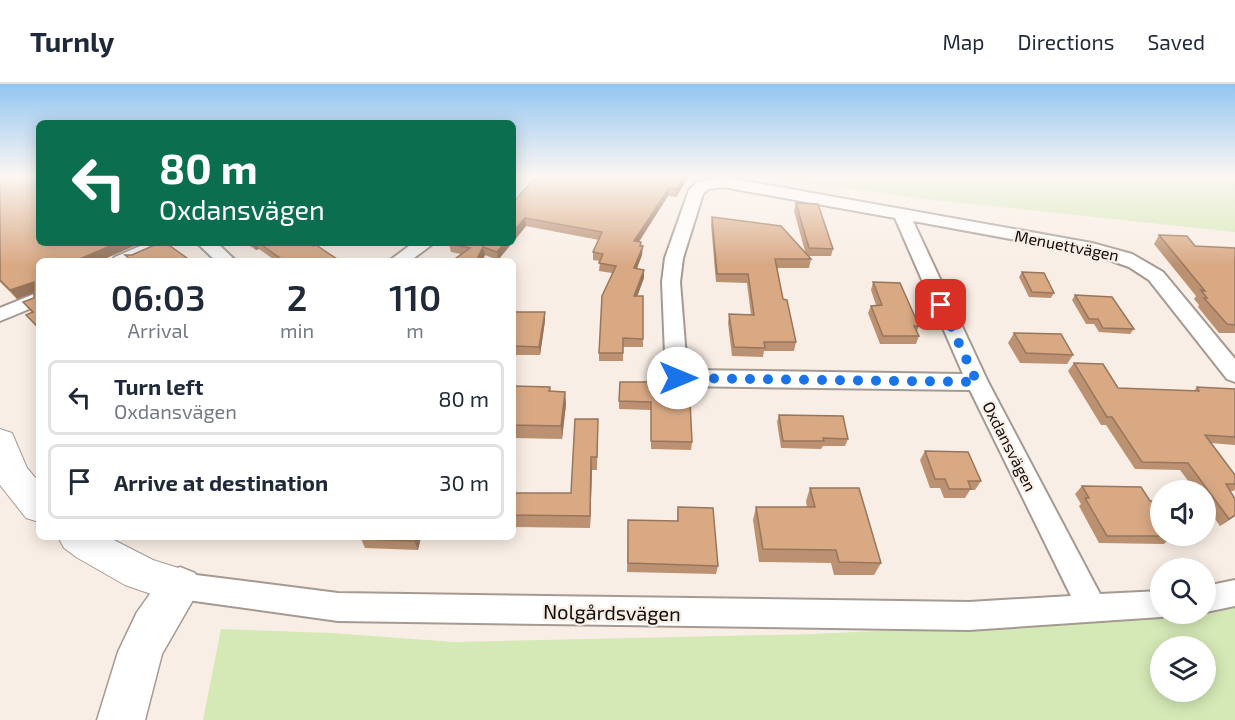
<!DOCTYPE html>
<html lang="en">
<head>
<meta charset="utf-8">
<style>
	:root { --surface:#fff; --page:#f6f6f7; --text:#1f2937; --muted:#747a83; --line:#e0e1e3 }
	body { margin:0; font-family:"Exo 2",sans-serif; background:var(--page); color:var(--text); height:100vh; display:flex; flex-direction:column; font-size:22px; white-space:nowrap }
	* { box-sizing:border-box; margin:0 }
	p { font-size:20px; color:var(--muted) }
	.icon { flex:none; width:33px; height:33px; fill:none; stroke:currentColor; stroke-width:2; stroke-linecap:round; stroke-linejoin:round }
	.map { position:relative; flex:1; overflow:hidden }
	.details { position:absolute; left:36px; top:174px; width:480px; height:282px; display:flex; flex-direction:column; background:var(--surface); border-radius:9px; box-shadow:0 3px 15px #0003 }
	.details>* { flex:none }
	.hud { position:absolute; left:36px; top:36px; width:480px; height:126px; border-radius:9px; box-shadow:0 3px 15px #0003; background:#0b6e4f; color:#fff; overflow:hidden }
	.fabs { position:absolute; left:1150px; top:396px; display:grid; gap:12px }
	.fabs a { display:grid; place-items:center; width:66px; height:66px; border-radius:50%; background:var(--surface); box-shadow:0 3px 15px #0003; font-size:30px }
	.pin { position:absolute; display:grid; place-items:center; width:51px; height:51px; color:#fff; margin:-26px; border-radius:12px; box-shadow:0 3px 9px #0006 }
	.me { position:absolute; width:66px; margin:-33px; rotate:90deg; stroke-linejoin:round; filter:drop-shadow(0 0 4px #0008) }
	.turn { display:flex; align-items:center; gap:21px; height:126px; padding:0 24px; font-size:27px }
	.turn .icon { width:78px; height:78px; stroke-width:2.5 }
	.turn b { display:block; font-size:42px; line-height:51px }
	.eta { display:flex; justify-content:space-evenly; align-items:center; height:102px; text-align:center }
	.eta b { font-size:36px; font-weight:600; line-height:42px }
	ul { padding:0; list-style:none }
	li { display:flex; align-items:center; gap:18px; height:75px; margin:0 12px 9px; padding:0 12px; border:3px solid var(--line); border-radius:9px }
	li div { flex:1 }
	li b { display:block; font-size:22px }
	li em { font-style:normal }
	header { display:flex; align-items:center; gap:36px; box-sizing:border-box; height:84px; padding:0 30px; background:var(--surface); border-bottom:2px solid var(--line) }
	header strong { font-size:28px }
	nav { display:flex; gap:33px; margin-inline-start:auto; font-size:21px }
	.map>svg:first-child { display:block }
	.green { fill:#d5e9b6; fill-rule:evenodd }
	.lines { fill:none; stroke-linecap:round; stroke-linejoin:round }
	.street-casing { stroke:#a59a92; stroke-width:4 }
	.secondary-casing { stroke:#a59a92; stroke-width:2 }
	.primary-casing { stroke:#a59a92; stroke-width:3 }
	.street { fill:#fff; fill-rule:evenodd }
	.secondary { fill:#fff; fill-rule:evenodd }
	.primary { fill:#fff; fill-rule:evenodd }
	.wall { fill:#bb9172 }
	.shaded-wall { fill:#98765c }
	.building { fill:#d9a984; stroke:#98765c; stroke-width:1.5 }
	.route { stroke:#1a73e8; stroke-width:10; stroke-dasharray:0 18 }
	.labels { text-anchor:middle; dominant-baseline:central; stroke-width:4.5; stroke-linejoin:round; paint-order:stroke }
	.street-label { font-size:16px; fill:#100c09; stroke:#f9eee5 }
	.near-street-label { font-size:20px; fill:#100c09; stroke:#f9eee5 }
</style>
</head>
<body>
<header>
<strong>Turnly</strong>
<nav><a>Map</a><a>Directions</a><a>Saved</a></nav>
</header>
<div class="map">
<svg width="1235" height="636" viewBox="0 0 1235 636">
	<rect width="100%" height="100%" fill="#f9eee5"/>
	<path class="green" d="M758 92H1235V148L942 117Z
		M1235 513V636H203L221 545 331 549 454 558 813 550 1088 537 1161 530H1206V519ZM1161 562H1206V608H1161Z"/>
	<g class="lines">
		<g class="street-casing">
			<path id="street" d="M723 93 1092 159 1132 170 1163 188 1235 275V298L1227 295 1149 196 1129 183 1092 170 913 137 988 298 1100 510 1161 507V530H1171L1161 533 969 546 338 537 180 515 170 511 166 502 170 493 180 489 338 509 969 518 1071 512 970 306 677 302 669 299 666 294 662 198 665 174 689 106 697 98ZM723 103 895 134 963 290 687 286 680 198 683 174 703 110 708 105Z
				M147 159H171L168 163 136 177H112L115 173Z
				M197 159H217L236 177H216Z
				M413 159H434L410 177H389Z
				M39 208V221L0 237V224Z
				M1235 496V522L1206 528V502Z"/>
		</g>
		<g class="secondary-casing">
			<path id="secondary" d="M0 345 12 349 27 384 39 398V438L26 434 0 401Z
				M58 453H108L153 476 194 489 200 502 194 515 180 520 125 501 76 473 64 464Z"/>
		</g>
		<g class="primary-casing">
			<path id="primary" d="M180 483 195 489 201 502 162 570 145 636H97L118 568 137 528 165 489Z"/>
		</g>
		<use href="#street" class="street"/>
		<use href="#secondary" class="secondary"/>
		<use href="#primary" class="primary"/>
	</g>
	<path class="wall" d="M0 92 39 177V246L26 231 32 229 23 218 34 214V208L17 215 0 198Z
		M536 92H689L676 113 668 112 639 158H641L642 171 637 185 644 186V194L637 212H643V263H623V277H599V269L612 189 599 187 600 177 593 176V168L599 156 526 142 513 158Z
		M796 119 833 165 831 172H808L811 175 809 184H777L783 215 796 258 794 267H764L763 273 732 272 728 239 729 230 751 231 747 199 716 198 711 141 712 133 806 171 794 127Z
		M1159 151 1195 162 1235 164V249H1219L1198 223 1199 221 1194 215 1196 212 1154 160Z
		M245 159H308L340 177H276L259 165 256 166Z
		M450 159H512L498 176 485 171 482 177H452L461 170 451 168 449 160Z
		M1022 188 1054 209 1051 214 1029 213 1019 193Z
		M873 198 919 242 917 247 919 252 916 260H880L868 229 871 222 876 221 871 206Z
		M1075 211 1134 245 1130 250 1099 248 1094 240H1086L1072 216Z
		M513 228 545 237 540 271H513Z
		M1014 249 1073 271 1067 280 1020 279 1008 259Z
		M1074 279 1118 304 1194 307 1197 303 1235 305V361L1211 359 1235 391V406L1233 407H1230L1235 432 1220 442 1206 422V406H1195L1180 386 1135 385 1106 341H1101L1068 287Z
		M689 298 692 358 691 366 651 365V326L619 325V317Z
		M513 302 550 303 551 307 565 308 566 320 562 355 513 354Z
		M779 331 848 355 845 362H823L821 365 781 364 777 338Z
		M598 335 597 386H592L590 444 513 443V409H571Z
		M925 367 981 397 975 406H970L965 414H944L940 404H930L920 376Z
		M1082 402 1161 452H1196L1190 456H1168L1164 460 1099 459 1079 422 1081 420 1075 410Z
		M810 404 881 479 874 491H834L831 479 759 478 753 436 756 423H807L806 417Z
		M678 423 718 482 716 490 627 488 628 436 677 437Z
		M361 453H421L418 466 365 464 361 455Z
		M423 453H481V455Z"/>
	<path class="shaded-wall" d="M685 92H689L676 113 677 105Z
		M669 104 668 112 634 165V157Z
		M525 134 526 142 513 158V148Z
		M641 158V166L643 162 642 171 633 193 634 184Z
		M117 159H141L100 177H75Z
		M252 159H256L259 165 256 166Z
		M504 159H512L498 176 497 168Z
		M483 163 485 171 482 177H476Z
		M644 186V194L634 221V212Z
		M34 198 39 207 17 215 10 206Z
		M545 228V237L540 271 539 263Z
		M565 308 566 320 562 355 561 342Z
		M591 373 592 386 590 444V432Z
		M1235 431V432L1220 442 1229 435Z
		M415 453H421L418 466 414 457Z"/>
	<path class="building" d="M0 92H39V159H117L75 177H39V244L26 231 33 228 23 218 34 214V198L10 206 0 196Z
		M536 92H685L677 105 669 104 634 157 641 158 640 162H643L634 184 644 186 634 212H643V255L623 254V269H599L602 212 616 182 599 179 603 170 593 168 602 148 525 134 513 148V119Z
		M796 119 818 120 833 165 809 164Z
		M712 133 781 142 811 175H775L783 215 787 216 796 258H764L765 264 734 263 729 230 754 231 748 190H717Z
		M1159 151 1187 152 1195 162 1235 164V241L1227 240 1204 214H1207L1201 206 1205 207Z
		M159 159H166L191 177H132L125 171H132Z
		M259 159H308L313 162 316 161 340 177H284Z
		M450 159H504L497 168 483 163 476 177H452L470 164 449 160Z
		M1022 188 1044 189 1054 209 1032 208Z
		M873 198 900 199 919 242H914L919 252H883L871 222 882 221Z
		M1075 211 1112 213 1134 245 1103 244 1098 235H1089Z
		M513 228H545L539 263 513 262Z
		M1014 249 1061 250 1073 271 1026 269Z
		M1074 279 1103 280 1118 304 1199 307 1197 303 1235 305V353L1205 351 1235 391V400H1226L1235 415V431L1229 435 1188 379 1142 378 1112 333H1107Z
		M620 298H689L692 358 651 357V318L619 317Z
		M513 302 550 303 549 307 565 308 561 342 513 341Z
		M779 331 843 332 848 355 823 354 824 357H783Z
		M575 335H598L597 373H591L590 432 513 431V409H571Z
		M925 367 968 368 981 397H968L971 405H949L945 395H935Z
		M1082 402 1141 403 1150 417H1161V452H1173H1107L1085 414H1089Z
		M810 404H859L881 479 839 478 836 466 763 465 756 423H815Z
		M678 423 713 424 718 482 628 479V436L678 437Z
		M361 453H415L414 457 361 455Z"/>
	<linearGradient id="sky" x2="0" y2="1"><stop stop-color="#93c5f1"/><stop offset="0.51" stop-color="#fcf7f3"/><stop offset="1" stop-color="#fcf7f3" stop-opacity="0"/></linearGradient>
	<rect width="1235" height="181" fill="url(#sky)"/>
	<g class="lines">
		<path class="route" d="M678 294 977 298 941 221"/>
	</g>
	<g class="labels">
		<g class="street-label">
			<text transform="translate(1067 161) rotate(11)">Menuettvägen</text>
			<text transform="translate(1010 362) rotate(63)">Oxdansvägen</text>
		</g>
		<g class="near-street-label">
			<text transform="translate(612 528) rotate(1)">Nolgårdsvägen</text>
		</g>
	</g>
</svg>
<div class="fabs">
<a><svg class="icon" aria-label="sound" viewBox="0 0 24 24"><path d="M4 9h4l5-4v14l-5-4H4zM17 9q2 3 0 6"/></svg></a>
<a><svg class="icon" aria-label="search" viewBox="0 0 24 24"><circle cx="10" cy="10" r="6"/><path d="M15 15l6 6"/></svg></a>
<a><svg class="icon" aria-label="layers" viewBox="0 0 24 24"><path d="M12 4l9 5-9 5-9-5zM3 14l9 5 9-5"/></svg></a>
</div>
<div class="pin" style="left:941px;top:221px;background:#d93025"><svg class="icon" aria-label="arrive" viewBox="0 0 24 24"><path d="M6 21V4h12l-3 4 3 4H6"/></svg></div>
<svg class="me" style="left:678px;top:294px" viewBox="-20 -20 40 40"><circle r="19" fill="#fff"/><path d="M0-13L10 11 0 6-10 11z" fill="#1a73e8"/></svg>
<div class="hud">
<div class="turn"><svg class="icon" aria-label="left" viewBox="0 0 24 24"><path d="M17 20v-9H6M10 6l-5 5 5 5"/></svg><div><b>80 m</b>Oxdansvägen</div></div>
</div>
<section class="details">
<div class="eta">
<div><b>06:03</b><p>Arrival</p></div>
<div><b>2</b><p>min</p></div>
<div><b>110</b><p>m</p></div>
</div>
<ul>
<li><svg class="icon" aria-label="left" viewBox="0 0 24 24"><path d="M17 20v-9H6M10 6l-5 5 5 5"/></svg><div><b>Turn left</b><p>Oxdansvägen</p></div><em>80 m</em></li>
<li><svg class="icon" aria-label="arrive" viewBox="0 0 24 24"><path d="M6 21V4h12l-3 4 3 4H6"/></svg><div><b>Arrive at destination</b></div><em>30 m</em></li>
</ul>
</section>
</div>
</body>
</html>
